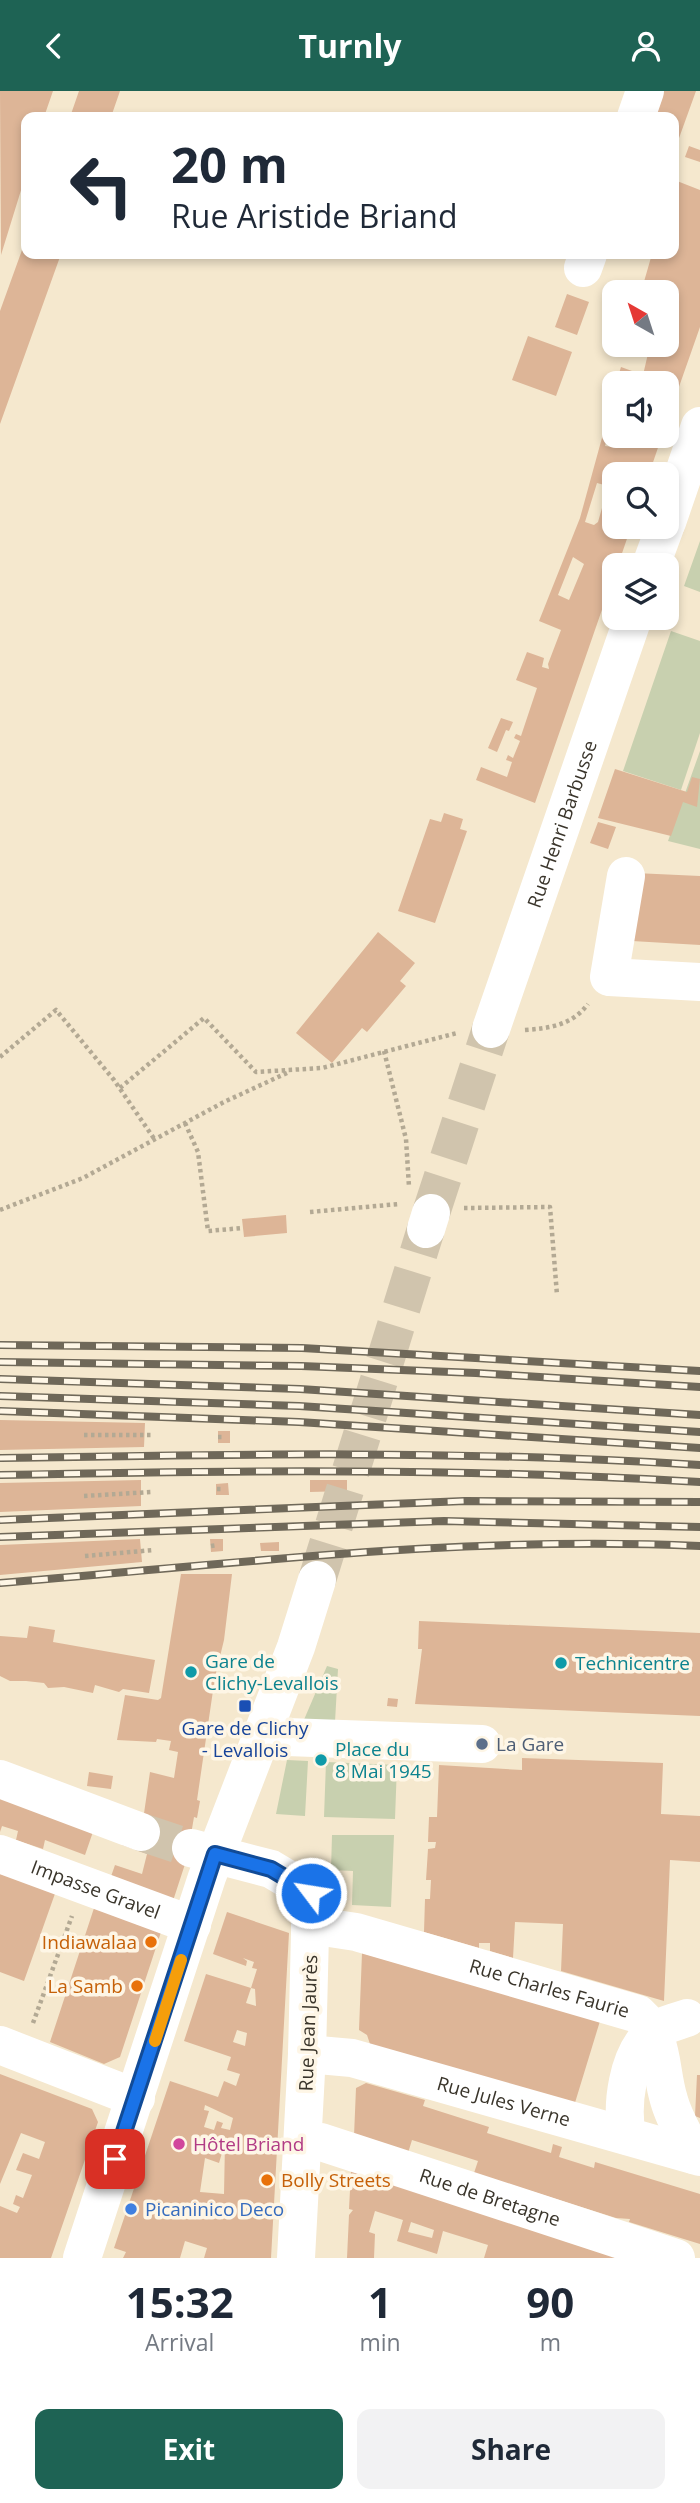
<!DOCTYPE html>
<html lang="en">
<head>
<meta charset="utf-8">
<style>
	:root { --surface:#fff; --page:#f2f2f3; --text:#1f2937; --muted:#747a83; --accent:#1e6354 }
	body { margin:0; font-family:"Open Sans",sans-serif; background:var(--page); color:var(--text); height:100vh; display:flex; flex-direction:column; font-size:26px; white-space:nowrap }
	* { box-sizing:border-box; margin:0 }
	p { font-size:23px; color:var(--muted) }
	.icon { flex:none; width:38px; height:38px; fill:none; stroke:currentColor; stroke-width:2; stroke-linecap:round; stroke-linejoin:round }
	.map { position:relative; height:2167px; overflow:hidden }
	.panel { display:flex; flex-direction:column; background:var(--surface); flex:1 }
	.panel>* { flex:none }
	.hud { position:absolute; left:21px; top:21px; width:658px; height:147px; border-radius:14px; box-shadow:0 4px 10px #0003; background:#fff; color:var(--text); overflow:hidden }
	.needle { width:46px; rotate:321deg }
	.tools { position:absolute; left:602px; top:189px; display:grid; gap:14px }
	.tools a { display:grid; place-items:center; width:77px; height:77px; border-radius:14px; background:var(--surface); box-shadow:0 4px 10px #0003; font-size:35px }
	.pin { position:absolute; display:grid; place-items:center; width:60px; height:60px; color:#fff; margin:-30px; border-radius:14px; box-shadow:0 4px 10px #0006 }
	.me { position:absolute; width:77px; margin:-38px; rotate:301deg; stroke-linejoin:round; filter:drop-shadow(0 0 5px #0008) }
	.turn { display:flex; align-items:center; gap:24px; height:147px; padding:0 35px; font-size:32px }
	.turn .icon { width:91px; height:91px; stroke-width:2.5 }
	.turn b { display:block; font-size:49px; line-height:60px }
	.eta { display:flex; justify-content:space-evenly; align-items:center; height:119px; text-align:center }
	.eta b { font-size:42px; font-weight:700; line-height:49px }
	.primary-button { display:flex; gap:14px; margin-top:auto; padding:14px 35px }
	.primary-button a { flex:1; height:80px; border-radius:14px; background:var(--accent); color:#fff; font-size:28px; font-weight:700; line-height:80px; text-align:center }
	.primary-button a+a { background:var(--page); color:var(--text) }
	header { display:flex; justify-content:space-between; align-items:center; height:91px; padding:0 35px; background:var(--accent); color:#fff; font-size:32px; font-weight:700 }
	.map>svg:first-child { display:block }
	.green { fill:#c8d0af }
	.building { fill:#ddb597; fill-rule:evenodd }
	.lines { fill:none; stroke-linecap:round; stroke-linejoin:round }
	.minor-tunnel { stroke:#d0c4ad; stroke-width:38; stroke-dasharray:38 19; stroke-linecap:butt }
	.path { stroke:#b3a994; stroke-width:4.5; stroke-dasharray:3.5 3.5; stroke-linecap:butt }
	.minor { stroke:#fff; stroke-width:38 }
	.rail-casing { stroke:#6f6859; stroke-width:8 }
	.rail { stroke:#fef6e6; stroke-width:5; stroke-dasharray:16; stroke-linecap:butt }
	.route-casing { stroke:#114b97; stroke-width:18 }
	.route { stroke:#1a73e8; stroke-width:12 }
	.slow { stroke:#f59e0b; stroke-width:12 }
	.culture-dot { fill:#0f9aa8; stroke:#fef6e6; stroke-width:2.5 }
	.transit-dot { fill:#1a4fb4; stroke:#fef6e6; stroke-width:2.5 }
	.service-dot { fill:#5c6f8a; stroke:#fef6e6; stroke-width:2.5 }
	.food-dot { fill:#e8710a; stroke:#fef6e6; stroke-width:2.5 }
	.hotel-dot { fill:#d1479c; stroke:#fef6e6; stroke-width:2.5 }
	.shop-dot { fill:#3f7fe0; stroke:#fef6e6; stroke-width:2.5 }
	.labels { text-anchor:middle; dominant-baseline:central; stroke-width:7; stroke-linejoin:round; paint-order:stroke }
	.street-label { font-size:19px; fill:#3a352b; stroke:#fef6e6 }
	.culture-label { font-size:19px; fill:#0d838f; stroke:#fef6e6; text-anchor:start }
	.transit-label { font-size:19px; fill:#164399; stroke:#fef6e6 }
	.service-label { font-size:19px; fill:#4e5e75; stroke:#fef6e6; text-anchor:start }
	.food-label { font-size:19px; fill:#c56008; stroke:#fef6e6; text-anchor:end }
	.hotel-label { font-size:19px; fill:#b23c85; stroke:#fef6e6; text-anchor:start }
	.shop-label { font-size:19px; fill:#366cbe; stroke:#fef6e6; text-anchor:start }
</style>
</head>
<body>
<header><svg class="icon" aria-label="back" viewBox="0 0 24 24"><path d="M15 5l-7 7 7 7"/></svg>Turnly<svg class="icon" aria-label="person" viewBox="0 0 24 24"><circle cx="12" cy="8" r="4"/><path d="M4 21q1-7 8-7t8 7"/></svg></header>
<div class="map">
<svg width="700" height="2167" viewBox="0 0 700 2167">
	<rect width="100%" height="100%" fill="#f5e8ce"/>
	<path class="green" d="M700 450V501L684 495Z
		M671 540 700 550V642L681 699 623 680Z
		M700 660V758L668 750Z
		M327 1575 338 1578 335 1631H303Z
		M287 1669 308 1670 305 1725 276 1723Z
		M326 1671 397 1674 395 1728 324 1726Z
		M332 1744H394L391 1816 352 1814 353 1780 331 1779Z"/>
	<path class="building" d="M0 0H53L44 26H26V83L1 164Z
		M79 0H120L111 26H70Z
		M651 0H696L674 61V26H642Z
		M689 55 700 59V71L685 66Z
		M677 90 700 99V236L667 330V292H616L621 276 643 284 650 254H667V201H641L652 163H674V100Z
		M26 148V163H61L0 333V220Z
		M567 203 589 211 577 244 555 236Z
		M528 245 572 261 556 305 512 289Z
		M614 303V322L605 355 620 357 624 345H662L649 383H614V436H631L618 474H614V484L535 712 476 689 481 676 507 686 512 671 506 669 508 664 513 667 520 650 514 647 516 643 521 645 537 597 516 589 527 561 544 567 542 576 549 578 548 573 561 539 539 530 580 427ZM597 392 608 395V404L606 403 598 431 594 434 585 431ZM573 466 584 473 569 509 558 504Z
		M501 627 513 631 509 640 506 639 497 661 488 657Z
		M615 678 687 701 692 686 700 688 697 716 683 711 671 745 598 727Z
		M444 722 463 728 460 738 467 740 435 832 398 820 430 728 441 731Z
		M598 731 616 736 608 758 590 752Z
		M635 782 700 785V854L632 850Z
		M378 841 415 872 400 890 406 895 367 941 362 937 332 972 296 942Z
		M286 1124 287 1142 244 1146 242 1128Z
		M0 1329 145 1332 144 1356 0 1359Z
		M218 1340H230V1352H218Z
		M141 1389V1415L0 1421V1392Z
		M310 1389H347V1400L310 1401Z
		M228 1392 229 1404H216V1393Z
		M140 1448 142 1471 0 1484V1454Z
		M210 1448H223V1460L211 1461Z
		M279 1451V1460H261L260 1452Z
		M181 1483H232L224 1549 215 1586 197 1709 200 1710 197 1727 194 1726 187 1767 171 1816 108 1794 115 1774 142 1783 147 1763 122 1754 125 1745 140 1750 150 1681 174 1687 178 1661 169 1659 171 1650 157 1648 156 1651 117 1649 125 1604 158 1609 161 1607Z
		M419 1530 700 1542V1625L415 1613 422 1558H418Z
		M29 1535 55 1539 53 1551 155 1569 149 1602 123 1598 119 1601 95 1594 93 1602 64 1596 48 1597 44 1592 26 1590H10L0 1585V1545L27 1547Z
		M388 1607 398 1608 397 1616 387 1615Z
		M522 1667 663 1672 661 1723 700 1725V1771L670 1769 664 1910 561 1880 563 1833 515 1831 513 1867 490 1860V1852H479V1857L424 1841 425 1808H430L431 1789H426L428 1758 435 1757 436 1751H428L429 1726H437L439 1674 522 1679Z
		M89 1681 113 1685 111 1698 87 1695Z
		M0 1702 95 1735 85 1764 45 1749 43 1758 16 1749 18 1740 2 1735 0 1741Z
		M0 1777 57 1797 24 1890 0 1881Z
		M96 1811 163 1835 120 1966 104 1973 50 1951Z
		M227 1821 289 1842 271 2167H204L207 2157 185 2150 180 2167H123L126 2161 114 2157 170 1990 218 2006 224 1990 236 1995 240 1983 227 1979 231 1966 184 1950 206 1883 251 1897 246 1912 256 1915 255 1898 251 1897 257 1878 252 1877 254 1871 243 1867 247 1870 246 1875 213 1863ZM237 1939 247 1942 245 1955 233 1951ZM205 2014 233 2027 230 2039 221 2037 223 2032 217 2030 214 2039 204 2036 209 2020 204 2019ZM225 2052 224 2103 200 2101 205 2067 219 2072Z
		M362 1862 600 1930 574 2015 370 1953 367 1944 359 1939Z
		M0 1983 92 2018 98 2031 51 2167H0V2115L17 2122 20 2116 13 2113 16 2104 23 2107 32 2084 16 2079 23 2062 39 2068 45 2051 21 2042 0 2093Z
		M697 1984H700V2027L695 2025Z
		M366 1992 425 2009 423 2015 489 2036 487 2042 551 2062 553 2053 562 2056 559 2066 594 2077 595 2071 700 2103V2153L629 2131 630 2128 616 2127 474 2082 478 2070 412 2049 408 2062 354 2045 356 1997Z
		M351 2080 648 2167H484L488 2154 443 2140 437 2163 397 2150 403 2129 375 2120 369 2141 375 2143 374 2167H347L349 2124 353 2119 349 2118ZM411 2131 434 2139 432 2147 408 2141Z"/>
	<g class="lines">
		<path class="minor-tunnel" d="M431 1122 491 938
			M317 1489 426 1138
			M141 1741 189 1757"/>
		<path class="path" d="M525 939C551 937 572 934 588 913
			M384 960 406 1048 409 1096
			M0 966 56 919 114 989 155 1049
			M120 997 204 927 256 981 322 977 457 942
			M185 1032 198 1061 208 1140 243 1137
			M464 1117 550 1116 557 1204
			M0 1119 83 1087 224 1011 289 981
			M310 1121 399 1113
			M84 1344H151
			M218 1346H224
			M217 1398H222
			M84 1405 151 1401
			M211 1455 217 1454
			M85 1465 154 1459
			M33 1932 72 1825"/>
		<g class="minor">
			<path d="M636 26 645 0"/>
			<path d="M583 177 588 163"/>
			<path d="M667 431 700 335"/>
			<path d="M651 474 665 436"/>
			<path d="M626 785 609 886 700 891"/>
			<path id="s1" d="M491 938 633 527"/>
			<path d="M426 1138 431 1122"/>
			<path d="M259 1645 482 1653"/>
			<path d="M0 1688 141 1741"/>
			<path d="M191 1757 271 1778 311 1802 307 1963 296 2167"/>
			<path id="s2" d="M0 1763 192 1834"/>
			<path id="s3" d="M310 1834 356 1841 638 1923C665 1947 659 1977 669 2009 674 2028 686 2047 694 2064"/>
			<path d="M0 1954 136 2007"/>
			<path id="s4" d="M307 1963 352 1967 700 2066"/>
			<path d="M627 2045C621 2014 627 1965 652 1942 661 1934 676 1931 687 1927"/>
			<path id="s5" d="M303 2054 321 2051 676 2167"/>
			<path d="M82 2167 207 1786 296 1556 317 1489"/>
		</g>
		<g class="rail-casing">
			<path id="rail" d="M0 1254 302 1257 700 1280
				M0 1271 301 1275 476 1282 700 1296
				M0 1288 300 1298 700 1324
				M0 1305 299 1315 700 1341
				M0 1320 299 1331 700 1357
				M0 1367C234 1363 466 1359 700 1374
				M0 1384C234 1379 467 1377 700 1391
				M0 1429 465 1410 700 1411
				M0 1446 444 1430 700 1436
				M0 1492C233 1473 466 1444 700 1455"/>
		</g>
		<use href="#rail" class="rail"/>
	</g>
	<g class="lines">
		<g class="route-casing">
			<path id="route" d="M115 2068 215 1763 271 1778 311 1802"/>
		</g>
		<use href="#route" class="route"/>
		<path class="slow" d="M155 1950 181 1869"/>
	</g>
	<g class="culture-dot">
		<circle cx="561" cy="1572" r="7"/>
		<circle cx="191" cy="1581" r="7"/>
		<circle cx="321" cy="1669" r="7"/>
	</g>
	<rect class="transit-dot" x="238" y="1608" width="14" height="14" rx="3.5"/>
	<circle class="service-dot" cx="482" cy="1653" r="7"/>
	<g class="food-dot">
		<circle cx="151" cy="1851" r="7"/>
		<circle cx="137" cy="1895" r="7"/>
		<circle cx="267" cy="2089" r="7"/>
	</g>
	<circle class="hotel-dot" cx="179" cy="2053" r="7"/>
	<circle class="shop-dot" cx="131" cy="2118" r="7"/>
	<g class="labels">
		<g class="street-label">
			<text stroke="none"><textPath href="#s1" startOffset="217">Rue Henri Barbusse</textPath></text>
			<text stroke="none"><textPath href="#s2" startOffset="102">Impasse Gravel</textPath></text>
			<text stroke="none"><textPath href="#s3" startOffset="248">Rue Charles Faurie</textPath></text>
			<text transform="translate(308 1932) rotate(-88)">Rue Jean Jaurès</text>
			<text stroke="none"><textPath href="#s4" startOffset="203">Rue Jules Verne</textPath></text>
			<text stroke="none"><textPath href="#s5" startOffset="196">Rue de Bretagne</textPath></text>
		</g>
		<g class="culture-label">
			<text x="205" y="1570">Gare de<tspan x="205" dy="22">Clichy-Levallois</tspan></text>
			<text x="575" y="1572">Technicentre</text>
			<text x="335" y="1658">Place du<tspan x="335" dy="22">8 Mai 1945</tspan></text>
		</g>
		<g class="transit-label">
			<text x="245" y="1637">Gare de Clichy<tspan x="245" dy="22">- Levallois</tspan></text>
		</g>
		<g class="service-label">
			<text x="496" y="1653">La Gare</text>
		</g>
		<g class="food-label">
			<text x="137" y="1851">Indiawalaa</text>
			<text x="123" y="1895">La Samb</text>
			<text x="281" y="2089" text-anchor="start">Bolly Streets</text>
		</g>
		<g class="hotel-label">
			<text x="193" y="2053">Hôtel Briand</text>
		</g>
		<g class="shop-label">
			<text x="145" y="2118">Picaninico Deco</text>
		</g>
	</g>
</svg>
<div class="tools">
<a><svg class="needle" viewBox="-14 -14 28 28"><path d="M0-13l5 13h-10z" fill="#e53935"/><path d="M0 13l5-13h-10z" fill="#747a83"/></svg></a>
<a><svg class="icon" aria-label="sound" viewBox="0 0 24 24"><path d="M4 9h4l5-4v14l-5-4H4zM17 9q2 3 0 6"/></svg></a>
<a><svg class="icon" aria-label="search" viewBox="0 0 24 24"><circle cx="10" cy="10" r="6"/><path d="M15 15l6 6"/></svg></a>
<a><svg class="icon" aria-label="layers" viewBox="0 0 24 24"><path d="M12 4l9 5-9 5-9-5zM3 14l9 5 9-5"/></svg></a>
</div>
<div class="pin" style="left:115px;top:2068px;background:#d93025"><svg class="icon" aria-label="arrive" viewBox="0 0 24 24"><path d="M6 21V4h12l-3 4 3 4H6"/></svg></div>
<svg class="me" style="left:311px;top:1802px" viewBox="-20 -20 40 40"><circle r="17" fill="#1a73e8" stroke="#fff" stroke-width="3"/><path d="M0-11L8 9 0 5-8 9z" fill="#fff"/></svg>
<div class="hud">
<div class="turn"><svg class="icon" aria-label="left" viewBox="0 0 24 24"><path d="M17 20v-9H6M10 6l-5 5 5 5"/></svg><div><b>20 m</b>Rue Aristide Briand</div></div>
</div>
</div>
<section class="panel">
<div class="eta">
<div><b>15:32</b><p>Arrival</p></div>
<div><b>1</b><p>min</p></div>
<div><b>90</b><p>m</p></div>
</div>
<div class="primary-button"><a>Exit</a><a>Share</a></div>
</section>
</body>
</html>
